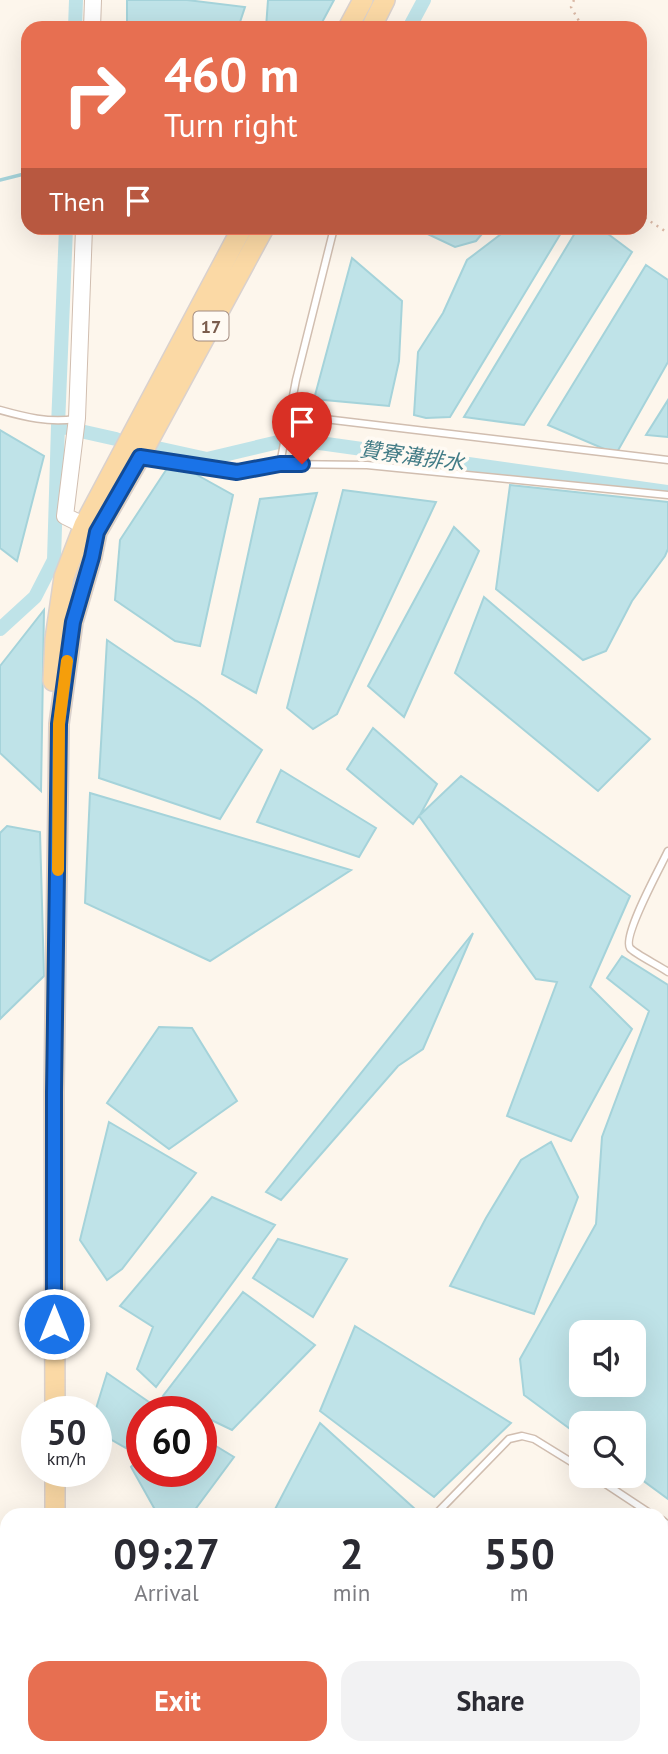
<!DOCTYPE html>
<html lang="en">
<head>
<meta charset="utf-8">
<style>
	:root { --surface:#fff; --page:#f2f2f3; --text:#2b2b33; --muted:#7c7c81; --accent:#e76f51 }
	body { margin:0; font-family:"PT Sans","Noto Sans TC",sans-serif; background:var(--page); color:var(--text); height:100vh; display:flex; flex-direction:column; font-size:26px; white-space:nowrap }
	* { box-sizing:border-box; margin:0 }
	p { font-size:23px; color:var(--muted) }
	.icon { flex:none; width:38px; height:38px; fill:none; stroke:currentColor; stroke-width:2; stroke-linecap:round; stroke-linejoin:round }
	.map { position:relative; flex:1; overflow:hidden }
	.panel { position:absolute; left:0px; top:1508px; width:668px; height:247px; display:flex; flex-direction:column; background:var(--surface); border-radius:21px 21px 0 0; box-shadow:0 7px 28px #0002 }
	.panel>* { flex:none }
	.guide { position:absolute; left:21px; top:21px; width:626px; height:214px; border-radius:21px; box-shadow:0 7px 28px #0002; background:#e76f51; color:#fff; overflow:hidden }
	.buttons { position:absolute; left:569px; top:1320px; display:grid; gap:14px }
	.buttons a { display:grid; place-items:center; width:77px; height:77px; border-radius:14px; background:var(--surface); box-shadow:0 7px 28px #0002; font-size:35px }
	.speed { position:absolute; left:21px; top:1396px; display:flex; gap:14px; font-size:35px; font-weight:700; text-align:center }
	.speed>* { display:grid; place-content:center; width:91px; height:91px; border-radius:50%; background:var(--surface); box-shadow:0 7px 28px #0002; line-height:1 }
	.speed small { font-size:18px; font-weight:400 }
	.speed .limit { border:10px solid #d22; background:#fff; color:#111 }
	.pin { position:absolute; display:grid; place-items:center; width:60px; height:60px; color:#fff; margin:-72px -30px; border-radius:50% 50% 50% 0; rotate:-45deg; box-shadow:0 0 7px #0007 }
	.pin .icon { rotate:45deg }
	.me { position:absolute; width:77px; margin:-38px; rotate:0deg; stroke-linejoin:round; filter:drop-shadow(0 0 5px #0008) }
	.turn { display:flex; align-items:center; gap:24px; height:147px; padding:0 28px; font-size:32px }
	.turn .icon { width:91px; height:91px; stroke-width:2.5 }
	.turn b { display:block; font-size:49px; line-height:60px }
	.then { display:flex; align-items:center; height:66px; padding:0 28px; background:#0003; gap:14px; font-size:26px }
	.eta { display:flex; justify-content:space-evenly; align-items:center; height:119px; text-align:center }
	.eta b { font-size:42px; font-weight:700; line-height:49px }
	.action { display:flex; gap:14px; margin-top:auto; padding:14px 28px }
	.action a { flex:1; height:80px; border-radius:21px; background:var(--accent); color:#fff; font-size:28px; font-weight:700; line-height:80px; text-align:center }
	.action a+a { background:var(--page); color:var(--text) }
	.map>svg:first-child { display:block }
	.water { fill:#bfe3e8; stroke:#a5d3da; stroke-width:2; fill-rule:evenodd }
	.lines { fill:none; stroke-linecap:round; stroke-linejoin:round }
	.stream { stroke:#a5d3da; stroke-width:3.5 }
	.canal { stroke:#bfe3e8; stroke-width:14 }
	.service-casing { stroke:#d1beb0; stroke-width:9 }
	.tertiary-casing { stroke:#d1beb0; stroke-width:18 }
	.primary-casing { stroke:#dad1cd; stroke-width:22 }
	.path { stroke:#d9b8a5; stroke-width:2.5; stroke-dasharray:2 5; stroke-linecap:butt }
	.service { stroke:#fff; stroke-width:6 }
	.tertiary { stroke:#fff; stroke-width:16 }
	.primary { stroke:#fbd9a5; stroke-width:19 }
	.route-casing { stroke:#114b97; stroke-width:18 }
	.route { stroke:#1a73e8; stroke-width:12 }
	.slow { stroke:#f59e0b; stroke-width:12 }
	.labels { text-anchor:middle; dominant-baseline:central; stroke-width:7; stroke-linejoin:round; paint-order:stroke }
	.shield { fill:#fffaf3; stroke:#a28b7f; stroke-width:2 }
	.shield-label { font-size:18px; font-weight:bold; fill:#7a5c4d }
	.water-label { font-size:21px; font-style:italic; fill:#437c86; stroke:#fffaf3 }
</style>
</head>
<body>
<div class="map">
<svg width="668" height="1754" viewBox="0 0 668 1754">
	<rect width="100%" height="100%" fill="#fdf6ec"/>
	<path class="water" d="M127 0H187L245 7 238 28H127Z
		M268 0H334L319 28H266Z
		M415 228H487L476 241 455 247Z
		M509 228H564L450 417 426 418 414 415 418 352 443 313 467 260Z
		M578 228H600L632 252 524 425 464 417Z
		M352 258 402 301 399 361 389 406 314 399Z
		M646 265 668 280V362L616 454 548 425Z
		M668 400V437L646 435Z
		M0 430 44 456 17 561 0 548Z
		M172 461 233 495 200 646 175 641 115 600 120 540Z
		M510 485 668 502V549L665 556 632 601 606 651 583 660 496 589Z
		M343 490 436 502 337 714 313 729 287 708Z
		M317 493 256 693 222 674 260 499Z
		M454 527 479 551 404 717 368 686Z
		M484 597 650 739 598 791 455 673Z
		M44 610 41 791 0 753V666Z
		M107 640 197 701 262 750 220 819 99 778Z
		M373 728 437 784 420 815 461 776 630 896 590 987 632 1029 571 1141 507 1116 557 982 536 979 419 816 413 824 347 769Z
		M281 770 376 828 359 857 257 822Z
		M90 793 351 870 210 961 85 903Z
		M7 826 40 832 44 976 0 1019V833Z
		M473 933 423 1049 398 1066 281 1200 266 1192Z
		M622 956 668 985V1499L634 1474V1423H581V1437L524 1395 520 1359 596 1224 602 1137 649 1011 607 978ZM581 1332H634V1384H581Z
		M159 1027 192 1028 237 1101 169 1149 107 1103Z
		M109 1122 196 1173 122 1269 107 1280 80 1240Z
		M551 1142 578 1197 534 1314 450 1286 486 1218 521 1160Z
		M212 1197 275 1225 156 1387 137 1369 153 1327 120 1306Z
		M278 1239 347 1259 313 1317 253 1278Z
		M243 1292 315 1345 232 1430 201 1415V1412H195L163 1396Z
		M355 1326 511 1423 434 1497 320 1411Z
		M107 1373 149 1402 144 1412H142V1417L126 1448 96 1431V1412H95Z
		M320 1423 415 1509 408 1516 272 1515Z
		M201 1437 234 1457 191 1515H158L131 1467 142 1455V1472H201Z
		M150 1748H225L228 1754H147Z
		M331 1748H556L550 1754H325Z"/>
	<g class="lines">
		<path class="stream" d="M0 180 28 173"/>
		<path class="canal" d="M75 28 76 0
			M409 28 424 0
			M58 426 66 228
			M157 448 207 459 291 439 668 492
			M0 629 35 597 54 560 58 426 116 439"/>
		<g class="service-casing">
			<path id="service" d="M0 410C25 417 49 423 75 419
				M289 417H308L668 460
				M145 457 237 472 280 464 367 465 668 495
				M280 464 296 380 334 228
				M668 851C661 866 622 936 630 948 635 954 660 966 668 972
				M592 1475 654 1516
				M434 1516 509 1439 522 1436 534 1439 581 1468
				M662 1520 668 1525
				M123 1754 126 1748"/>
		</g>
		<g class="tertiary-casing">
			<path id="tertiary" d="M92 28 93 0
				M84 228 77 418 65 516 95 531"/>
		</g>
		<g class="primary-casing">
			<path id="primary" d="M348 28 363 0
				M371 28 385 0
				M53 681 55 639 64 577 84 525 242 228
				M55 1412 54 1092 59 724 73 622 92 557 97 532 140 457 264 228
				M55 1472V1516
				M56 1754V1748"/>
		</g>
		<path class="path" d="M574 0 571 7 583 28
			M640 213 642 216 668 233"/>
		<use href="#service" class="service"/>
		<use href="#tertiary" class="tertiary"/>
		<use href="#primary" class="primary"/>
	</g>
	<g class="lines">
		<g class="route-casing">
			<path id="route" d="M54 1324V1092L59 724 73 622 92 557 97 532 140 457 237 472 280 464H302"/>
		</g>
		<use href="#route" class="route"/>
		<path class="slow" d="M58 870 59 724 67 661"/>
	</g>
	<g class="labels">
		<rect class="shield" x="193.5" y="311.5" width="35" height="29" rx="5"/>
		<g class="shield-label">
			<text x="211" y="326">17</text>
		</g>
		<g class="water-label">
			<text transform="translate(412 456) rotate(8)">贊寮溝排水</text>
		</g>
	</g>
</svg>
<div class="buttons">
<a><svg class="icon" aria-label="sound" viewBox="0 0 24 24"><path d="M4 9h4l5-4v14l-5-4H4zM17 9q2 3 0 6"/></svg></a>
<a><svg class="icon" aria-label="search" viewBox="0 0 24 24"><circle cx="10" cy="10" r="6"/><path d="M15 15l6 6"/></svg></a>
</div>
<div class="speed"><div>50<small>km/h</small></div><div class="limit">60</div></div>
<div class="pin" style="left:302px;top:464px;background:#d93025"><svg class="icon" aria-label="arrive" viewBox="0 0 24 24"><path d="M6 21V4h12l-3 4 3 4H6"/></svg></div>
<svg class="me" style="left:54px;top:1324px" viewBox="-20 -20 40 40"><circle r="17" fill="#1a73e8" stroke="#fff" stroke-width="3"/><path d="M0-11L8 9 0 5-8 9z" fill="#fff"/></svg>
<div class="guide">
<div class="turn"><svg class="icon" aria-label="right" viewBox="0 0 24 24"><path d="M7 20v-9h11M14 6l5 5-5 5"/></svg><div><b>460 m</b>Turn right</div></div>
<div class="then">Then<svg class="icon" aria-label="arrive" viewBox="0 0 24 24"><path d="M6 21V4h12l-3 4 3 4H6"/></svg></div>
</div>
<section class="panel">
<div class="eta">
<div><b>09:27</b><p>Arrival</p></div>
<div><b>2</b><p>min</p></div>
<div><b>550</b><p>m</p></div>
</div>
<div class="action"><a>Exit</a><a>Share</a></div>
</section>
</div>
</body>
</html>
